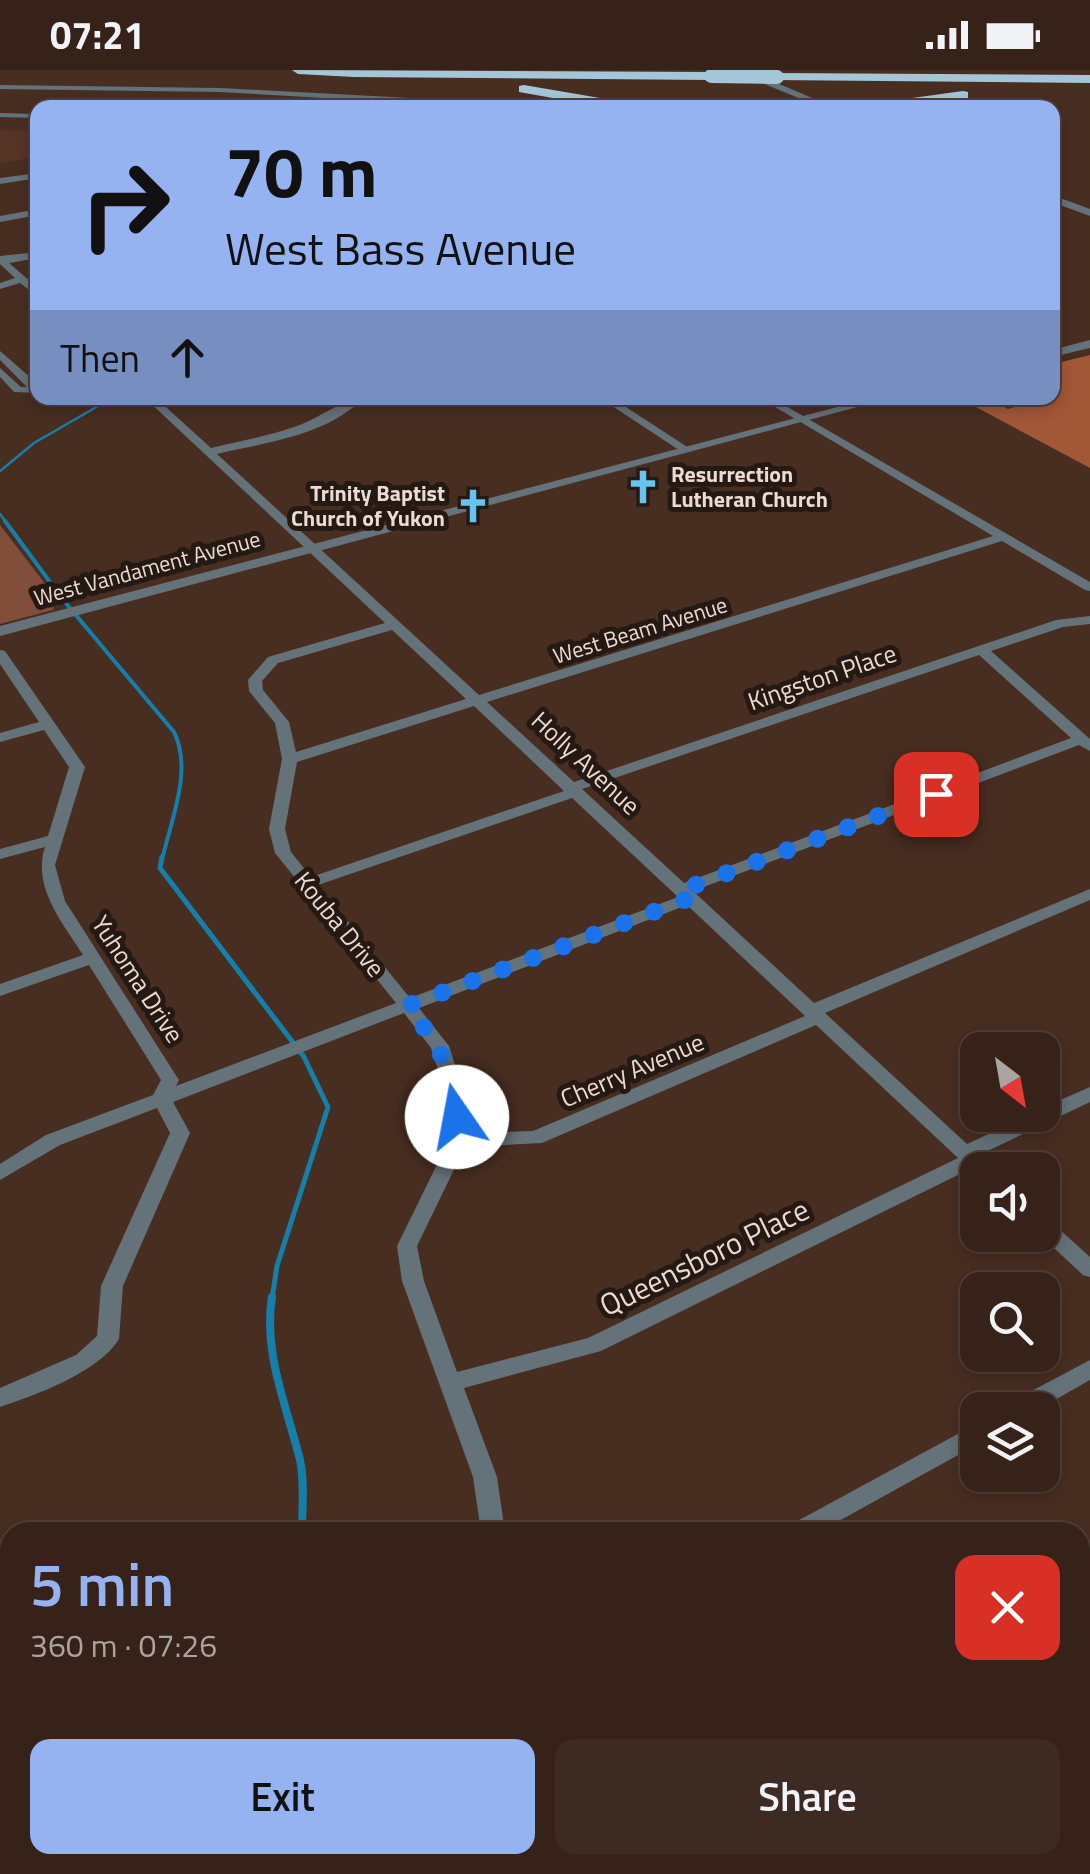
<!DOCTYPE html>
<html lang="en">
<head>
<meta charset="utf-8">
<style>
	:root { --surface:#362219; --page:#3d2a22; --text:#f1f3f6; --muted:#aaa4a2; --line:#503f38; --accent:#95b2f1 }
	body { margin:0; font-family:"Titillium Web",sans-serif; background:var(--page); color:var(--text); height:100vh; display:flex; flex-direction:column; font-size:38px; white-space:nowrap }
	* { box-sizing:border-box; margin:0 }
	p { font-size:32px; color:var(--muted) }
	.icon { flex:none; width:55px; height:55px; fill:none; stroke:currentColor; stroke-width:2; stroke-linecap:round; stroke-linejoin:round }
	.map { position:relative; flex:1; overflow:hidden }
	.panel { position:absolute; left:0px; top:1452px; width:1090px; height:352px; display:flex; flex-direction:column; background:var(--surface); border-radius:30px 30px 0 0; box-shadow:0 5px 15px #0003,0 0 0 2px var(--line) }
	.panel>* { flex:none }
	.guide { position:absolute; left:30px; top:30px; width:1030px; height:305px; border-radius:20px; box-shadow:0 5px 15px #0003,0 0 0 2px var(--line); background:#95b2f1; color:#111; overflow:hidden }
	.needle { width:65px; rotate:149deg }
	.tools { position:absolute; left:960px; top:962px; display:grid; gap:20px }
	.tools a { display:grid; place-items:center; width:100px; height:100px; border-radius:20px; background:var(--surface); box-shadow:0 5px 15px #0003,0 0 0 2px var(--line); font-size:50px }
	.pin { position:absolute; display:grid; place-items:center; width:85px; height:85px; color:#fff; margin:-42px; border-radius:20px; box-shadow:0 5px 15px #0006 }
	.me { position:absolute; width:110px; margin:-55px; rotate:348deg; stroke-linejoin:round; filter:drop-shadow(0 0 8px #0008) }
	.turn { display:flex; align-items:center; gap:35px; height:210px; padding:0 30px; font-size:45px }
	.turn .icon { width:130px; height:130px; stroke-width:2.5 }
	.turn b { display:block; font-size:70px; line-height:85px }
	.then { display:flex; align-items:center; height:95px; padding:0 30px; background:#0003; gap:20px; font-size:38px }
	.round { display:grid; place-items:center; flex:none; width:105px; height:105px; border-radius:20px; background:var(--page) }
	.head { display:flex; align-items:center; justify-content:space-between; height:170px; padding:0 30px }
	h1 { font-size:60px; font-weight:600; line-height:75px; color:var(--accent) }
	.action { display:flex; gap:20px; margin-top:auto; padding:20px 30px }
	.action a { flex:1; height:115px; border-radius:20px; background:var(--accent); color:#111; font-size:40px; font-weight:600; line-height:115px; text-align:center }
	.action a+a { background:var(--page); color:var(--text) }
	.status { display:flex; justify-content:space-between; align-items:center; height:70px; padding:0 50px; background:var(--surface); direction:ltr }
	.status svg { height:28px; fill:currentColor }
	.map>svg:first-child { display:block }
	.built { fill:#553426 }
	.green { fill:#804e39 }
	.forest { fill:#a25737 }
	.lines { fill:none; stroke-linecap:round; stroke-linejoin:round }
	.stream-far3 { stroke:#1480a9; stroke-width:2.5 }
	.stream-far2 { stroke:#1480a9; stroke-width:4 }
	.stream-far1 { stroke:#1480a9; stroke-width:5 }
	.stream { stroke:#1480a9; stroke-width:8 }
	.minor { fill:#647279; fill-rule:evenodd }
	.tertiary { fill:#647279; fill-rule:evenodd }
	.motorway { fill:#a3c6d8; fill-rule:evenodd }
	.motorway-bridge { stroke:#a3c6d8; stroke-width:14 }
	.route { stroke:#1a73e8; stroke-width:18; stroke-dasharray:0 32.4 }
	.labels { text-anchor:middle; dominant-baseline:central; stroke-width:10; stroke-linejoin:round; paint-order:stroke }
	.far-poi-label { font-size:22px; font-weight:bold; fill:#ecdad3; stroke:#251913; text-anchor:start }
	.far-street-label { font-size:22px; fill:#ecdad3; stroke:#251913 }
	.street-label { font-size:25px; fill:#ecdad3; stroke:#251913 }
	.near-street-label { font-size:30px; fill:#ecdad3; stroke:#251913 }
</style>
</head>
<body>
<div class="status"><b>07:21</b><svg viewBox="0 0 49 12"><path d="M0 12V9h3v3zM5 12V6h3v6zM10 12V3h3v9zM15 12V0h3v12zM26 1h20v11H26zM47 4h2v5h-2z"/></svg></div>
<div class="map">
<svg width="1090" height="1804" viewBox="0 0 1090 1804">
	<rect width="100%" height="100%" fill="#482d21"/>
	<path class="built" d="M0 60 37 61V87L0 93Z"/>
	<path class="green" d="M0 455 56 528 53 540 0 554Z"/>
	<path class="forest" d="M1090 285V398L963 330 988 328 1008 339 1031 332 1022 328H1052L1053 294Z"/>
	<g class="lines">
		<path class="stream-far3" d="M0 401 34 373 112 328
			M0 444 7 454"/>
		<path class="stream-far2" d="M5 451 64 531 174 662C193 700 171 750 162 790"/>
		<path class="stream-far1" d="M162 787 160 798 304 987 328 1037 277 1196 272 1229"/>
		<path class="stream" d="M272 1227C263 1283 287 1337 300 1390 305 1413 302 1439 302 1462
			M410 1795 417 1804"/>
		<path class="minor" d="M0 15 220 18 449 30 496 38 220 22 0 19Z
			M289 29 292 33 253 38 256 36Z
			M0 43 38 44V48L0 47Z
			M38 103V108L0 114V108Z
			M38 139V145L0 152V146Z
			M38 182V188L9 193 38 218V227L20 213 0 219V213L15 208 0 194V186Z
			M0 281 38 314V323L14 322 0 307V298L21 317H27L0 290Z
			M145 328H156L211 378C240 371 269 366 297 356 318 349 344 328 363 328 329 365 264 373 217 384L479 625 993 466 760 328H772L1090 512V521L1085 520 1002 471 487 632 574 712 1056 550 1090 546V554L1063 557 991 581 1090 669V681L1079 675 693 821 814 933 1090 819V830L825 943 967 1074 1029 1045H1042V1038L1090 1017V1032L979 1085 993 1100H978V1106L970 1099 601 1281 464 1318 497 1407 505 1462H481L473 1407 402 1211 397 1176 449 1070 446 1024 431 978 404 943 173 1032 190 1063 123 1216 119 1269C99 1302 36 1325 0 1337V1318L76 1285 97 1266 101 1216 170 1063 157 1038 60 1075 0 1110V1094L46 1065 153 1025 161 1010 89 895 0 926V914L83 885C62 852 32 817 45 777L0 789V779L48 766 69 697 44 660 0 672V663L39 652 0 594V580L5 581 85 697 55 795 65 831 179 1010 176 1016 396 933 275 783 269 759 282 689 275 653 249 621 248 610 268 587 385 553ZM392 560 466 629 296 682 289 652 263 620 262 611 278 593ZM979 585 1071 668 684 813 582 719ZM474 636 564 721 311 807 291 782 285 759 297 692ZM572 728 678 827 410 928 318 815ZM687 835 805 946 533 1061 468 1063 464 1024 449 976 419 938ZM816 955 958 1088 588 1268 457 1302 424 1211 417 1176 465 1077 542 1073Z
			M600 328H612L692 380 682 382Z
			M1042 1148 1049 1150 1090 1187V1207L1083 1205 1040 1165H1042Z
			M1090 1290V1310L1037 1340H1006L1009 1333Z
			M978 1353V1374L819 1462H786L790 1455Z
			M10 1570V1594L0 1598V1574Z
			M1090 1662V1692L1080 1696V1667Z
			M632 1795H662L666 1804H636Z
			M916 1795H952L948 1804H912Z"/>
		<path class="tertiary" d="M747 3H753L836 38H823L747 7Z
			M1052 125 1090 139V146L1052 132Z
			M1090 270V278L1052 287V280Z
			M872 328H891L0 566V556Z"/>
		<path class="motorway" d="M292 0 711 2 717 6 711 10 354 7 298 4Z
			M777 3 1090 5V13L773 10 771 7Z
			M524 15 635 34 641 38H609L519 22V16Z
			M963 21 968 22V28L886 38H840Z"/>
		<path class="motorway-bridge" d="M711 6 777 7"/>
	</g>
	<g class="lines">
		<path class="route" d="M457 1047C453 998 438 973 407 936L690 828 682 820 936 724"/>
	</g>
	<defs>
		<g id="church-bare" transform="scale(2.7)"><path d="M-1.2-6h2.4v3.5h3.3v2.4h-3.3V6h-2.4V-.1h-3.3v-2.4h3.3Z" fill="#67c4f0" stroke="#251913" stroke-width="2.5" paint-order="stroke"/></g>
	</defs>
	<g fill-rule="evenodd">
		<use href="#church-bare" x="643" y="417"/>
		<use href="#church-bare" x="473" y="436"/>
	</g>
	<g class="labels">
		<g class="far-poi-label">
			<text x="671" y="404">Resurrection<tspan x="671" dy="25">Lutheran Church</tspan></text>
			<text x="445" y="423" text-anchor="end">Trinity Baptist<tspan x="445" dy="25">Church of Yukon</tspan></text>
		</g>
		<g class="far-street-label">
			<text transform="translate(147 498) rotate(-15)">West Vandament Avenue</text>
			<text transform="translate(640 560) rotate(-17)">West Beam Avenue</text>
		</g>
		<g class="street-label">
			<text transform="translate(822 607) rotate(-19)">Kingston Place</text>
			<text transform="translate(586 693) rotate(43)">Holly Avenue</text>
			<text transform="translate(340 854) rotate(51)">Kouba Drive</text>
			<text transform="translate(138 909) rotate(57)">Yuhoma Drive</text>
			<text transform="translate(632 1000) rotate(-23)">Cherry Avenue</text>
		</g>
		<g class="near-street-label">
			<text transform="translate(704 1187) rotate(-26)">Queensboro Place</text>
		</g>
	</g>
</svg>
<div class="tools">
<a><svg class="needle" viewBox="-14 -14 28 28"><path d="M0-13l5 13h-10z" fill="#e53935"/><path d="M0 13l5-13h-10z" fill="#aaa4a2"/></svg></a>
<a><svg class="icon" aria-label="sound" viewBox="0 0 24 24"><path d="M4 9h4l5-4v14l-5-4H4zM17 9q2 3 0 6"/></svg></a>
<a><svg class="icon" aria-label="search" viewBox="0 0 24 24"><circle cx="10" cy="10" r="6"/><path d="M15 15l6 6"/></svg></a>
<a><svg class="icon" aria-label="layers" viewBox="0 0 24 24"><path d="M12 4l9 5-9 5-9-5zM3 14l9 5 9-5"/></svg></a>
</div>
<div class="pin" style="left:936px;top:724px;background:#d93025"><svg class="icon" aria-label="arrive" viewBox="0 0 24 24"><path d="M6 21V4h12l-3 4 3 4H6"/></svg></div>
<svg class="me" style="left:457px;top:1047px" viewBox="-20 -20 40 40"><circle r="19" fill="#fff"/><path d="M0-13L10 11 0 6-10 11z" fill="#1a73e8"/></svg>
<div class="guide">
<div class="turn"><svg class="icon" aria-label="right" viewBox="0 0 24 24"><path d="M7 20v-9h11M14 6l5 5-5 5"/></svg><div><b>70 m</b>West Bass Avenue</div></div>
<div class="then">Then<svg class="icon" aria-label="ahead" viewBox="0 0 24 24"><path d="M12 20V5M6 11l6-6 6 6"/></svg></div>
</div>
<section class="panel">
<div class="head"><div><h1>5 min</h1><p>360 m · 07:26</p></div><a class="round" style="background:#d93025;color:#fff"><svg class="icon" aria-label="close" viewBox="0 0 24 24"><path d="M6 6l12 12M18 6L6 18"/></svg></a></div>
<div class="action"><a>Exit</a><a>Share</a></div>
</section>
</div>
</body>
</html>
